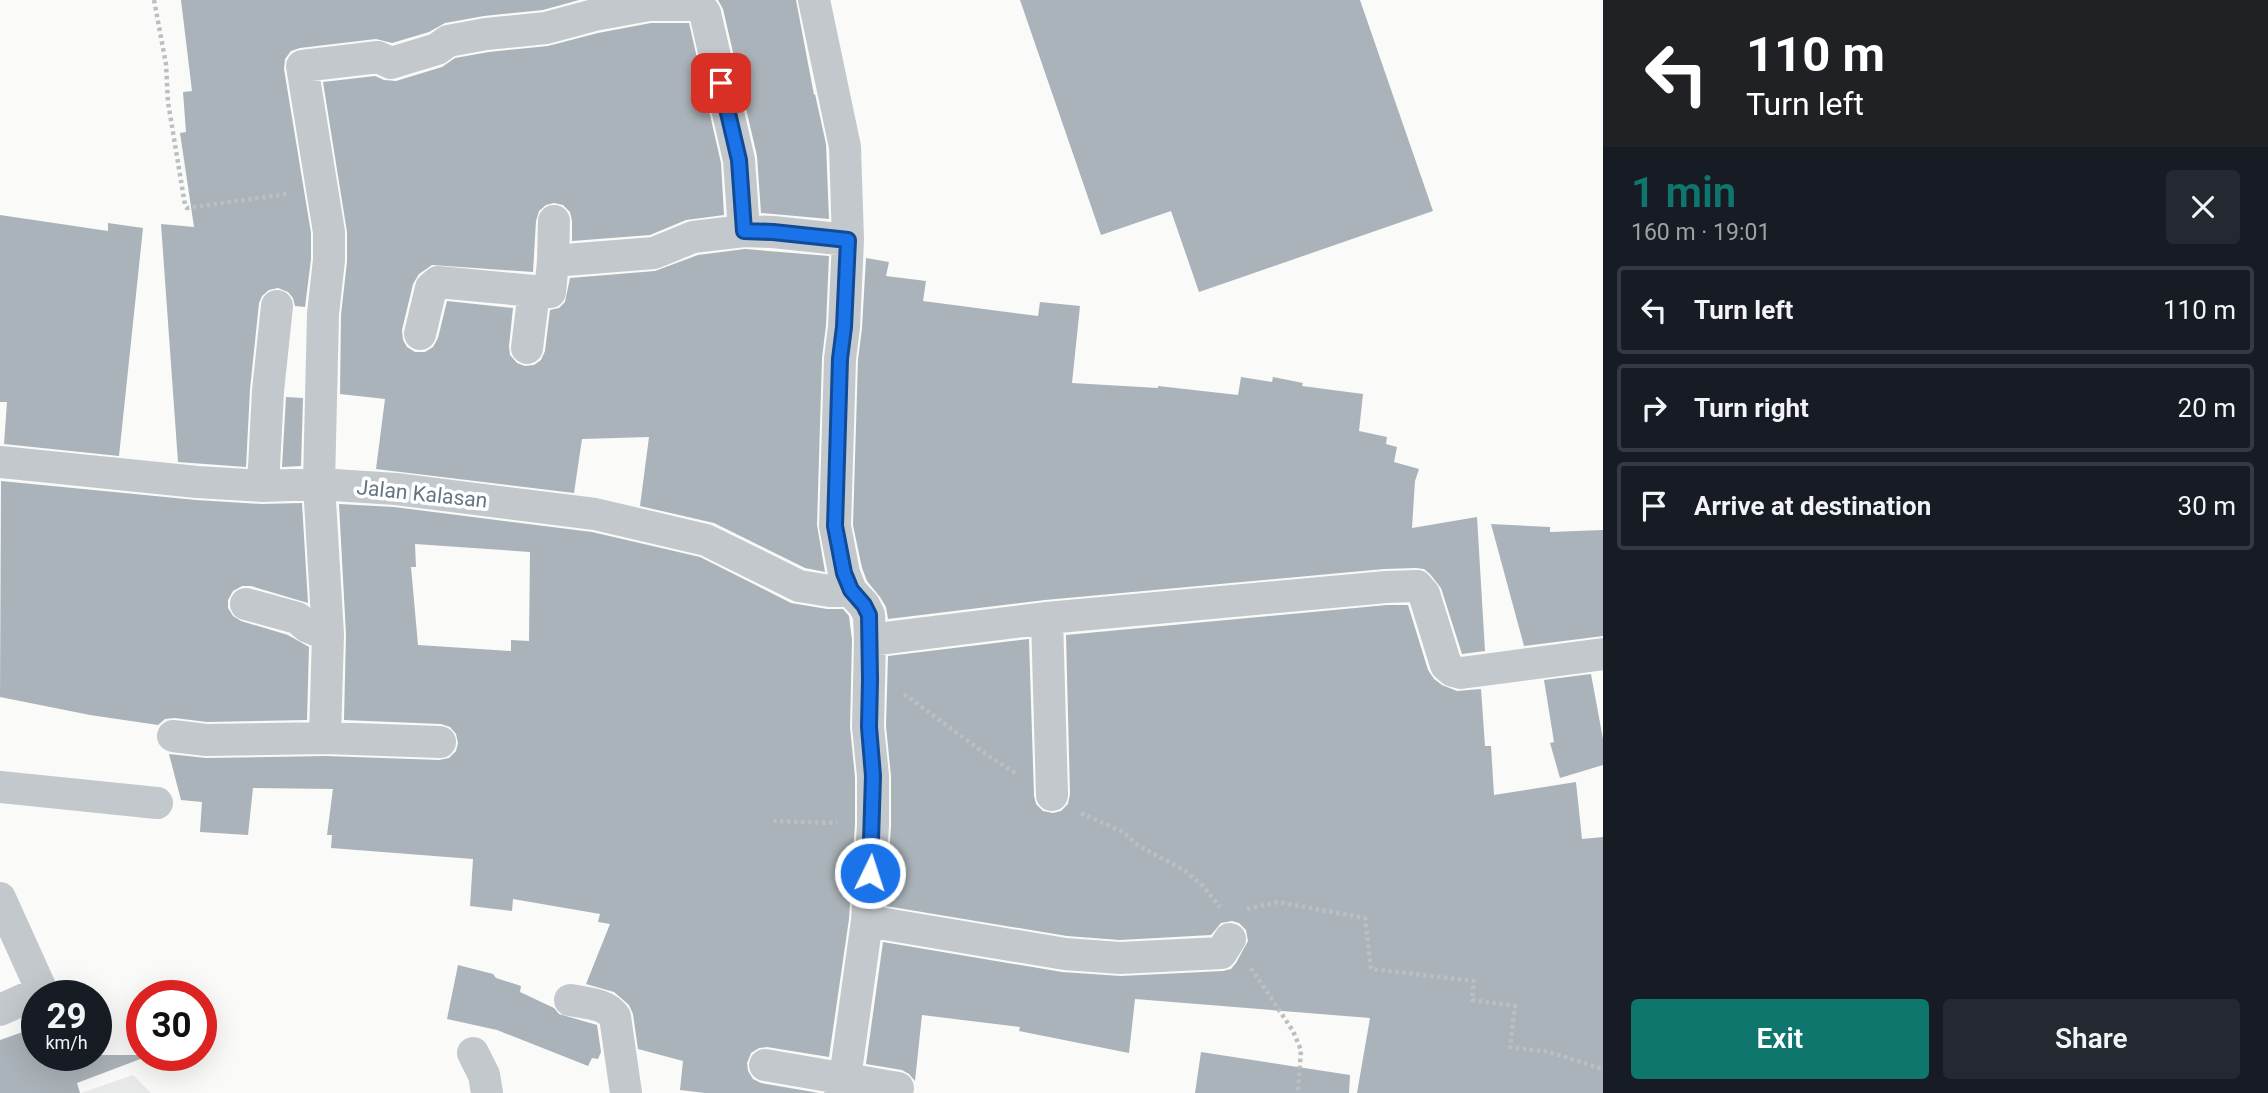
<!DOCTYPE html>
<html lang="en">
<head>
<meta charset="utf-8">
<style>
	:root { --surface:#171b24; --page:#242831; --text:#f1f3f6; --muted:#9ea1a6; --line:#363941; --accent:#0f766e }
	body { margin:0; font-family:Roboto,sans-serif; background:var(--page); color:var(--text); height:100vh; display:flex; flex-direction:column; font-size:26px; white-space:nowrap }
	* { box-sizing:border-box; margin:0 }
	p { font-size:23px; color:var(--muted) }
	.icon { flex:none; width:38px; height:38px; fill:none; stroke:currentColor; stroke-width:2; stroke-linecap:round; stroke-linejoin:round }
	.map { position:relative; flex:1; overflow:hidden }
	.details { display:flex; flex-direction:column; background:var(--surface); width:665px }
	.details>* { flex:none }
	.top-card { background:#202124; color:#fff; overflow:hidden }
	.speed { position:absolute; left:21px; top:980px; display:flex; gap:14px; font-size:35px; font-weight:700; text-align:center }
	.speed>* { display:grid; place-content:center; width:91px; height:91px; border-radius:50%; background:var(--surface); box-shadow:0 7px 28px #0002; line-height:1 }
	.speed small { font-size:18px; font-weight:400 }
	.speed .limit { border:10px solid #d22; background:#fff; color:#111 }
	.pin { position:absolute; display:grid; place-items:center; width:60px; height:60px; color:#fff; margin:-30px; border-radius:14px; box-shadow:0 4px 10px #0006 }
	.me { position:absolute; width:77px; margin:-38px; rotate:4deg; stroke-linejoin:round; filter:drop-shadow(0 0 5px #0008) }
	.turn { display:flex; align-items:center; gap:24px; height:147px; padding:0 28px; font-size:32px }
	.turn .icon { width:91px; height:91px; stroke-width:2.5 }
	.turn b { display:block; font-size:49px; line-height:60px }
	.round { display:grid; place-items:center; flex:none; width:74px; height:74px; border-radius:7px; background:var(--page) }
	.headline { display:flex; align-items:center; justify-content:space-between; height:119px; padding:0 28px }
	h1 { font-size:42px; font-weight:600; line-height:52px; color:var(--accent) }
	.cta { display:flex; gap:14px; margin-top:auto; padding:14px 28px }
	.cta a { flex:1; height:80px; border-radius:7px; background:var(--accent); color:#fff; font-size:28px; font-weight:600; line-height:80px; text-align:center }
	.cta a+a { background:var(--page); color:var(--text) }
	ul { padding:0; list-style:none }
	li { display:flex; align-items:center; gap:21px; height:88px; margin:0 14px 10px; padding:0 14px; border:4px solid var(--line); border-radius:7px }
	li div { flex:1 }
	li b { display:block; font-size:26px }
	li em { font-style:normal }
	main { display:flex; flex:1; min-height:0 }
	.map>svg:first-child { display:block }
	.built { fill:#e8e9e9 }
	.building { fill:#aab3b9; fill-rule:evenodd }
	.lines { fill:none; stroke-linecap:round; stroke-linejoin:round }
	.path { stroke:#bbbfc2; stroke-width:4.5; stroke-dasharray:3.5 3.5; stroke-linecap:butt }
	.street { stroke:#c3c8cc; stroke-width:32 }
	.route-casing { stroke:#114b97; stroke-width:18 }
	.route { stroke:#1a73e8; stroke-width:12 }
	.labels { text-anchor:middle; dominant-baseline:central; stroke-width:7; stroke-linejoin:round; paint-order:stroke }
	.street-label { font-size:21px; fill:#657683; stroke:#fff }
</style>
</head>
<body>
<main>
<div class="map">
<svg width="1603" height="1093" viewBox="0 0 1603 1093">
	<rect width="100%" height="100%" fill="#fafaf8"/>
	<path class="built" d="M133 1075 151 1093H81Z"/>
	<path class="building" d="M181 0H579L543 10 484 16 445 23 429 32 392 43 376 39 300 48 291 51 285 59 284 69 311 233V259L305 307 295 306 293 298 288 292 278 288 269 290 262 296 259 303 250 389 246 467 178 462 161 224 194 227 180 133 186 132 183 92 192 91Z
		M718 0H796L814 95 815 94 826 144 829 219 761 213 757 156 723 9Z
		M1020 0H1360L1433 211 1199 292 1171 211 1101 235Z
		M651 23H689L721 163 724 215 686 220 650 235 572 241V221L570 212 563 205 554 203 546 205 539 211 536 221 533 272 432 265 419 274 413 284 402 330 403 340 407 347 415 352H425L433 347 438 338 447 301 513 308 509 346 510 355 517 363 525 366 534 365 541 360 545 351 550 310 559 308 565 302 570 278 655 271 698 255 745 249 829 256 826 325 822 358 817 525 825 572 805 568 714 523 640 506 649 437 582 439 574 493 376 469 385 399 340 394 341 315 347 262V232L323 82 375 76 384 80 396 81 442 67 455 58 489 52 548 46 598 33Z
		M0 215 108 231V223L143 228 119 456 4 444 7 402H0Z
		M866 258 889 262 886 276 926 281 923 301 1038 316 1040 302 1080 306 1072 383 1158 388V386L1238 395 1241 377 1272 382 1273 377 1303 383 1302 386 1363 394 1359 431 1387 437 1386 444 1397 447 1394 462 1419 469 1415 481 1412 528 1477 517 1485 651 1462 654 1441 588 1430 574 1424 569 1416 568 1384 569 1045 600 888 619 886 607 880 597 867 581 862 568 853 525 858 360 862 328Z
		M286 397 303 398 301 466 282 467Z
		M1 481 196 500 262 504 302 503 308 603 251 586H242L233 591 228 600V608L233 616 241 621 288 635 309 647 307 720 207 722 175 718 165 719 158 725 90 715 0 697Z
		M339 504 394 507 592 532 700 557 791 603 827 609H843L849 616 852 640 850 727 855 777V824L849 919 829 1057 767 1047 759 1048 751 1053 747 1063 748 1071 753 1079 761 1083 819 1093H705L680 1090 683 1061 638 1049 633 1014 629 1005 614 992 586 984 610 924 598 922 600 914 513 899 512 911 470 906 473 859 331 848 332 835H327L333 789 253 788 248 835 200 832 202 802 181 800 169 754 206 758 325 756 439 760 449 758 456 751 458 743 456 734 450 727 441 724 344 720 346 634ZM415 544 530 552 529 641 511 640V651L418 645 411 567H416Z
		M1491 524 1550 527V532L1603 530V636L1524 646Z
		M1387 605H1408L1428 670 1434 679 1442 685 1457 691 1481 689 1485 746H1491L1494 795 1576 782 1582 839 1603 837V1093H1357L1370 1018 1135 999 1129 1053 1019 1031 1020 1027 922 1015 915 1081 909 1074 902 1070 866 1064 883 942 1062 972 1121 976 1223 971 1231 969 1236 963 1248 941 1246 930 1239 923 1232 921 1221 923 1211 935 1120 940 1067 936 886 906 891 825V776L886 726 888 656 1029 639 1034 796 1036 804 1043 811 1053 813 1061 811 1068 804 1070 794 1066 635Z
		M1591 674 1603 739V765L1560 778 1550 743 1554 742 1544 680Z
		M458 965 493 974 496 978 521 986 520 992 554 1008 559 1014 597 1025 601 1052 598 1059 592 1058 588 1066 497 1030 447 1019Z
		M37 1027V1055H142L143 1058 77 1083 80 1093H0V1040Z
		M1201 1052 1350 1075 1349 1093H1195Z"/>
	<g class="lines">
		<path class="path" d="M154 0 166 64 168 102 185 205 187 208 287 194
			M904 694 987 755 1017 774
			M1081 813 1123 832 1139 846 1182 869 1203 886 1220 907
			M773 821 837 823
			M1247 909 1278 902 1365 918 1371 969 1474 981 1472 1000 1515 1006 1510 1047 1549 1052 1603 1069
			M1251 968 1293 1031 1301 1050 1298 1093"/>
		<path class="street" d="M814 0 845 147 848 240 844 327 840 359 835 526 844 573 851 591 864 605 869 615 870 640 868 727 873 776V825L867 921 845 1078 840 1093
			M553 261 654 253 693 237 744 231 773 232 848 240
			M420 334 431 288 438 282 534 291
			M527 348 534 291 550 292 553 261 554 221
			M0 462 197 482 263 486 319 484 396 489 595 514 706 540 799 586 830 591H851
			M263 486 268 391 277 306
			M246 604 297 618 308 627 328 635 325 738
			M1047 618 1052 795
			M328 635 319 484 323 314 329 260V232L302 66 378 57 391 63 437 49 448 41 486 34 546 28 594 15 649 5H699L705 13 739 160 744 231
			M870 640 1047 618 1386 587 1417 586 1424 594 1446 665 1453 671 1461 673 1603 654
			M173 736 206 740 325 738 440 742
			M0 787 157 803
			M0 898 42 991 0 1010
			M867 921 1065 954 1120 958 1221 953 1230 939
			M570 1000C585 1003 606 1003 615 1017L626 1093
			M473 1053 484 1075 487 1093
			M765 1065 898 1088"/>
	</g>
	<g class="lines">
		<g class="route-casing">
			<path id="route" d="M721 83 739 160 744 231 773 232 848 240 844 327 840 359 835 526 844 573 851 590 864 605 869 615 870 679 869 727 873 776 870 873"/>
		</g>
		<use href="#route" class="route"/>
	</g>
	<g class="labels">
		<g class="street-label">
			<text transform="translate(422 494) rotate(6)">Jalan Kalasan</text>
		</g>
	</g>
</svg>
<div class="speed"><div>29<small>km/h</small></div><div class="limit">30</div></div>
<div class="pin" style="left:721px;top:83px;background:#d93025"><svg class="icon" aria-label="arrive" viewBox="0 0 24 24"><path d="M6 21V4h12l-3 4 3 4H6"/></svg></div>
<svg class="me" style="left:870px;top:873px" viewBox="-20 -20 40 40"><circle r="17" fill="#1a73e8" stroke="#fff" stroke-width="3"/><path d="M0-11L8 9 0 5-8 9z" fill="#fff"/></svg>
</div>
<section class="details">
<div class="top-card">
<div class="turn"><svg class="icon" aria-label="left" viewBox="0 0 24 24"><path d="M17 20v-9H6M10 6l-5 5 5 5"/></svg><div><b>110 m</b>Turn left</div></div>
</div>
<div class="headline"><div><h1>1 min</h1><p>160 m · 19:01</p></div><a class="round"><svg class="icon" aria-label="close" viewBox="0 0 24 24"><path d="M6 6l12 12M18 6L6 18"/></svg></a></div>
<ul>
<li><svg class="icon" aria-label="left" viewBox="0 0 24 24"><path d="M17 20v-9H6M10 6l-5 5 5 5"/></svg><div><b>Turn left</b></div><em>110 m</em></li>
<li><svg class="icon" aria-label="right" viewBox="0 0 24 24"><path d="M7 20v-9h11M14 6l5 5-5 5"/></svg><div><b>Turn right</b></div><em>20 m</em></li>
<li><svg class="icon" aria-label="arrive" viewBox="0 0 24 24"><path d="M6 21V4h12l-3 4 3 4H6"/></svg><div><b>Arrive at destination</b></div><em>30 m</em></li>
</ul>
<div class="cta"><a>Exit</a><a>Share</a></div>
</section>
</main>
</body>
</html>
